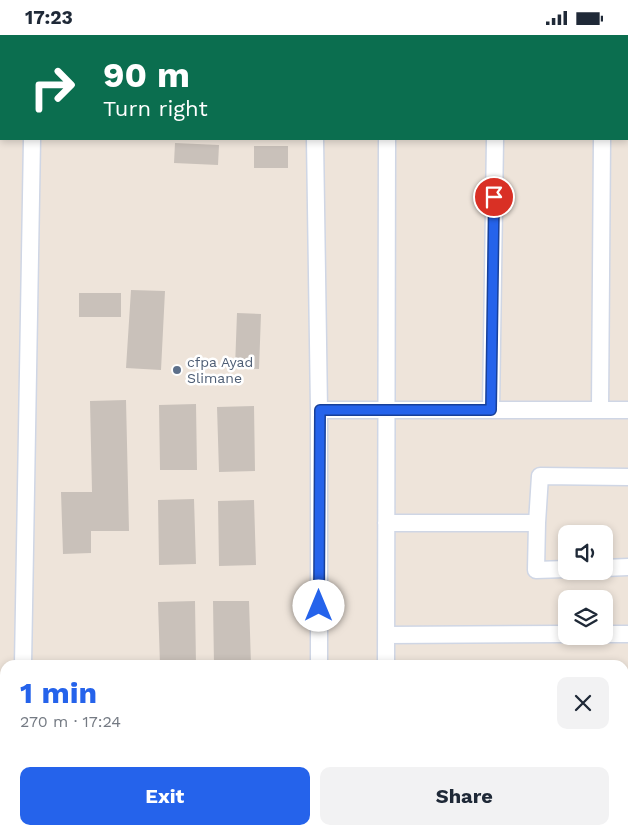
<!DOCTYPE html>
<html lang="en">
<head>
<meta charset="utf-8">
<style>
	:root { --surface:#fff; --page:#f2f2f3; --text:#1f2937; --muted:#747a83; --accent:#2563eb }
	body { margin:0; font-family:"Work Sans",sans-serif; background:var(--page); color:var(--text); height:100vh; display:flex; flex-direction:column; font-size:19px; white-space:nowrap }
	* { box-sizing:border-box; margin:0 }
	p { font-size:16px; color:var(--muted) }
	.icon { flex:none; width:28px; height:28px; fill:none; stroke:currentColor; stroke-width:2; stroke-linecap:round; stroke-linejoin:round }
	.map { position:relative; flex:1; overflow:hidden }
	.side { position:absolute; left:0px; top:625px; width:629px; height:175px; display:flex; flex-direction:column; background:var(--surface); border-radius:15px 15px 0 0; box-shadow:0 2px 8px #0003 }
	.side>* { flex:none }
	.top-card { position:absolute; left:0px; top:0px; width:629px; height:105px; box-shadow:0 2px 8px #0003; background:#0b6e4f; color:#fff; overflow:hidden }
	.fabs { position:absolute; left:558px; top:490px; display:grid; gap:10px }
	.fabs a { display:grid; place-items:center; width:55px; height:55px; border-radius:10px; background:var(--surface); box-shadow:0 2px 8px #0003; font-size:25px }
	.pin { position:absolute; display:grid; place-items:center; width:42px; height:42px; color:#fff; margin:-21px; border:2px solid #fff; border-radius:50%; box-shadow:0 1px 5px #0007 }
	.me { position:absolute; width:55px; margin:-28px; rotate:0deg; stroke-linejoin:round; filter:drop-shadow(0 0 4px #0008) }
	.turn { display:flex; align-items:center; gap:18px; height:105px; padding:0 20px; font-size:22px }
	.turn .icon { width:65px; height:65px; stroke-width:2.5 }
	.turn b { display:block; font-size:35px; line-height:42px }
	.round { display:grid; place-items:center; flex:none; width:52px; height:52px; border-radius:10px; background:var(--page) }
	.headline { display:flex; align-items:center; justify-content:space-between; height:85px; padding:0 20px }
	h1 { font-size:30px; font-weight:700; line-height:38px; color:var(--accent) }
	.cta { display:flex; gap:10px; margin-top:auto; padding:10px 20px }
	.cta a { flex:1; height:58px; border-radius:10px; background:var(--accent); color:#fff; font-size:20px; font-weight:700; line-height:58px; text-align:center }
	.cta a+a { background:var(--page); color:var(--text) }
	.status { display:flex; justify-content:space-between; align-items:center; height:35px; padding:0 25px; background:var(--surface); direction:ltr }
	.status svg { height:14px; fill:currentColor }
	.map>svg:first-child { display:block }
	.building { fill:#c9c1ba }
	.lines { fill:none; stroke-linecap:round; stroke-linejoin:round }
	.street-casing { stroke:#cfd6e5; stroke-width:19 }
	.secondary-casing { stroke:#cfd6e5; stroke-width:26 }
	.street { stroke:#fff; stroke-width:16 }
	.secondary { stroke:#fff; stroke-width:24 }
	.route-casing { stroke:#184099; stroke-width:12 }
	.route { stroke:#2563eb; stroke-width:9 }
	.service-dot { fill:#5c6f8a; stroke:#fff; stroke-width:2 }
	.labels { text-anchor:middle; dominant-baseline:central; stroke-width:5; stroke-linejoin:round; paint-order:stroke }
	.service-label { font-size:14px; fill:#4e5e75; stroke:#fff; text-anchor:start }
</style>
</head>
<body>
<div class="status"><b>17:23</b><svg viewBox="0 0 49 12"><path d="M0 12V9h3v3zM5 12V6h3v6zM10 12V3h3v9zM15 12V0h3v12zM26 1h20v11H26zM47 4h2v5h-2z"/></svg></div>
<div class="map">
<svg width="628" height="800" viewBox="0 0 628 800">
	<rect width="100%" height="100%" fill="#eee4da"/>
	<path class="building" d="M175 108 219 110 218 130 174 128Z
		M254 111H288V133H254Z
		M131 255 165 256 161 335 126 333Z
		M79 258H121V282H79Z
		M237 278 261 279 259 334 235 333Z
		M126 365 129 496H91V518L63 519 61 457H92L90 366Z
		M196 369 197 435H160L159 370Z
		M254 371 255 436 219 437 217 372Z
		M194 464 196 529 159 530 158 465Z
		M254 465 256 530 219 531 218 466Z
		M195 566 196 630H160L158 567Z
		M213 566H249L251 630H214Z"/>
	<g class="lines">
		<g class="street-casing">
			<path id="street" d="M365 0V1
				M315 104 319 375V630
				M600 374 602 104
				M319 375H628
				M491 375 495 104
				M386 488H537L536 535 566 534
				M537 488 540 441 628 442
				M604 533 628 532
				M604 599H628
				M386 600 566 599
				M23 630 32 104
				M386 630 387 104
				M0 689 5 690
				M624 702H628
				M61 795V800
				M133 800V795
				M202 800V795
				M296 800V795
				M383 800V795
				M497 800V795
				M608 800V795"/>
		</g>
		<g class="secondary-casing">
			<path id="secondary" d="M0 36H1"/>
		</g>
		<use href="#street" class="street"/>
		<use href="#secondary" class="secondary"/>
	</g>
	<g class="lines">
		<g class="route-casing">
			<path id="route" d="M319 571 320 375H491L494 162"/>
		</g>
		<use href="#route" class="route"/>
	</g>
	<circle class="service-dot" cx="177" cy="335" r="5"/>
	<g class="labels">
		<g class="service-label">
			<text x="187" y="327">cfpa Ayad<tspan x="187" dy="16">Slimane</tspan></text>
		</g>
	</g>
</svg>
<div class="fabs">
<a><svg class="icon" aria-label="sound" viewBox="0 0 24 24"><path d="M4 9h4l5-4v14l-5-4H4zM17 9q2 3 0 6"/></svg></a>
<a><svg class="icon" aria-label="layers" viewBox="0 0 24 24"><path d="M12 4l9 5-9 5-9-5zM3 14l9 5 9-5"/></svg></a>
</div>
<div class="pin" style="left:494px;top:162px;background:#d93025"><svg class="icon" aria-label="arrive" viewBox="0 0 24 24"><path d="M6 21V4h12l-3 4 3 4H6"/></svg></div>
<svg class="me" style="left:319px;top:571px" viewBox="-20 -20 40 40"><circle r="19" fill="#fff"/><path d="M0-13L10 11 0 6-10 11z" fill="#2563eb"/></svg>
<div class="top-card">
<div class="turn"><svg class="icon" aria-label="right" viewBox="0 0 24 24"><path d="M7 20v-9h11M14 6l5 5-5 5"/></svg><div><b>90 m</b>Turn right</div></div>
</div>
<section class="side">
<div class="headline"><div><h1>1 min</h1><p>270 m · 17:24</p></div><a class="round"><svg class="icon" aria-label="close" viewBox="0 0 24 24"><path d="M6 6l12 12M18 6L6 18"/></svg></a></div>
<div class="cta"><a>Exit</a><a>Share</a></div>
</section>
</div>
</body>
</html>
